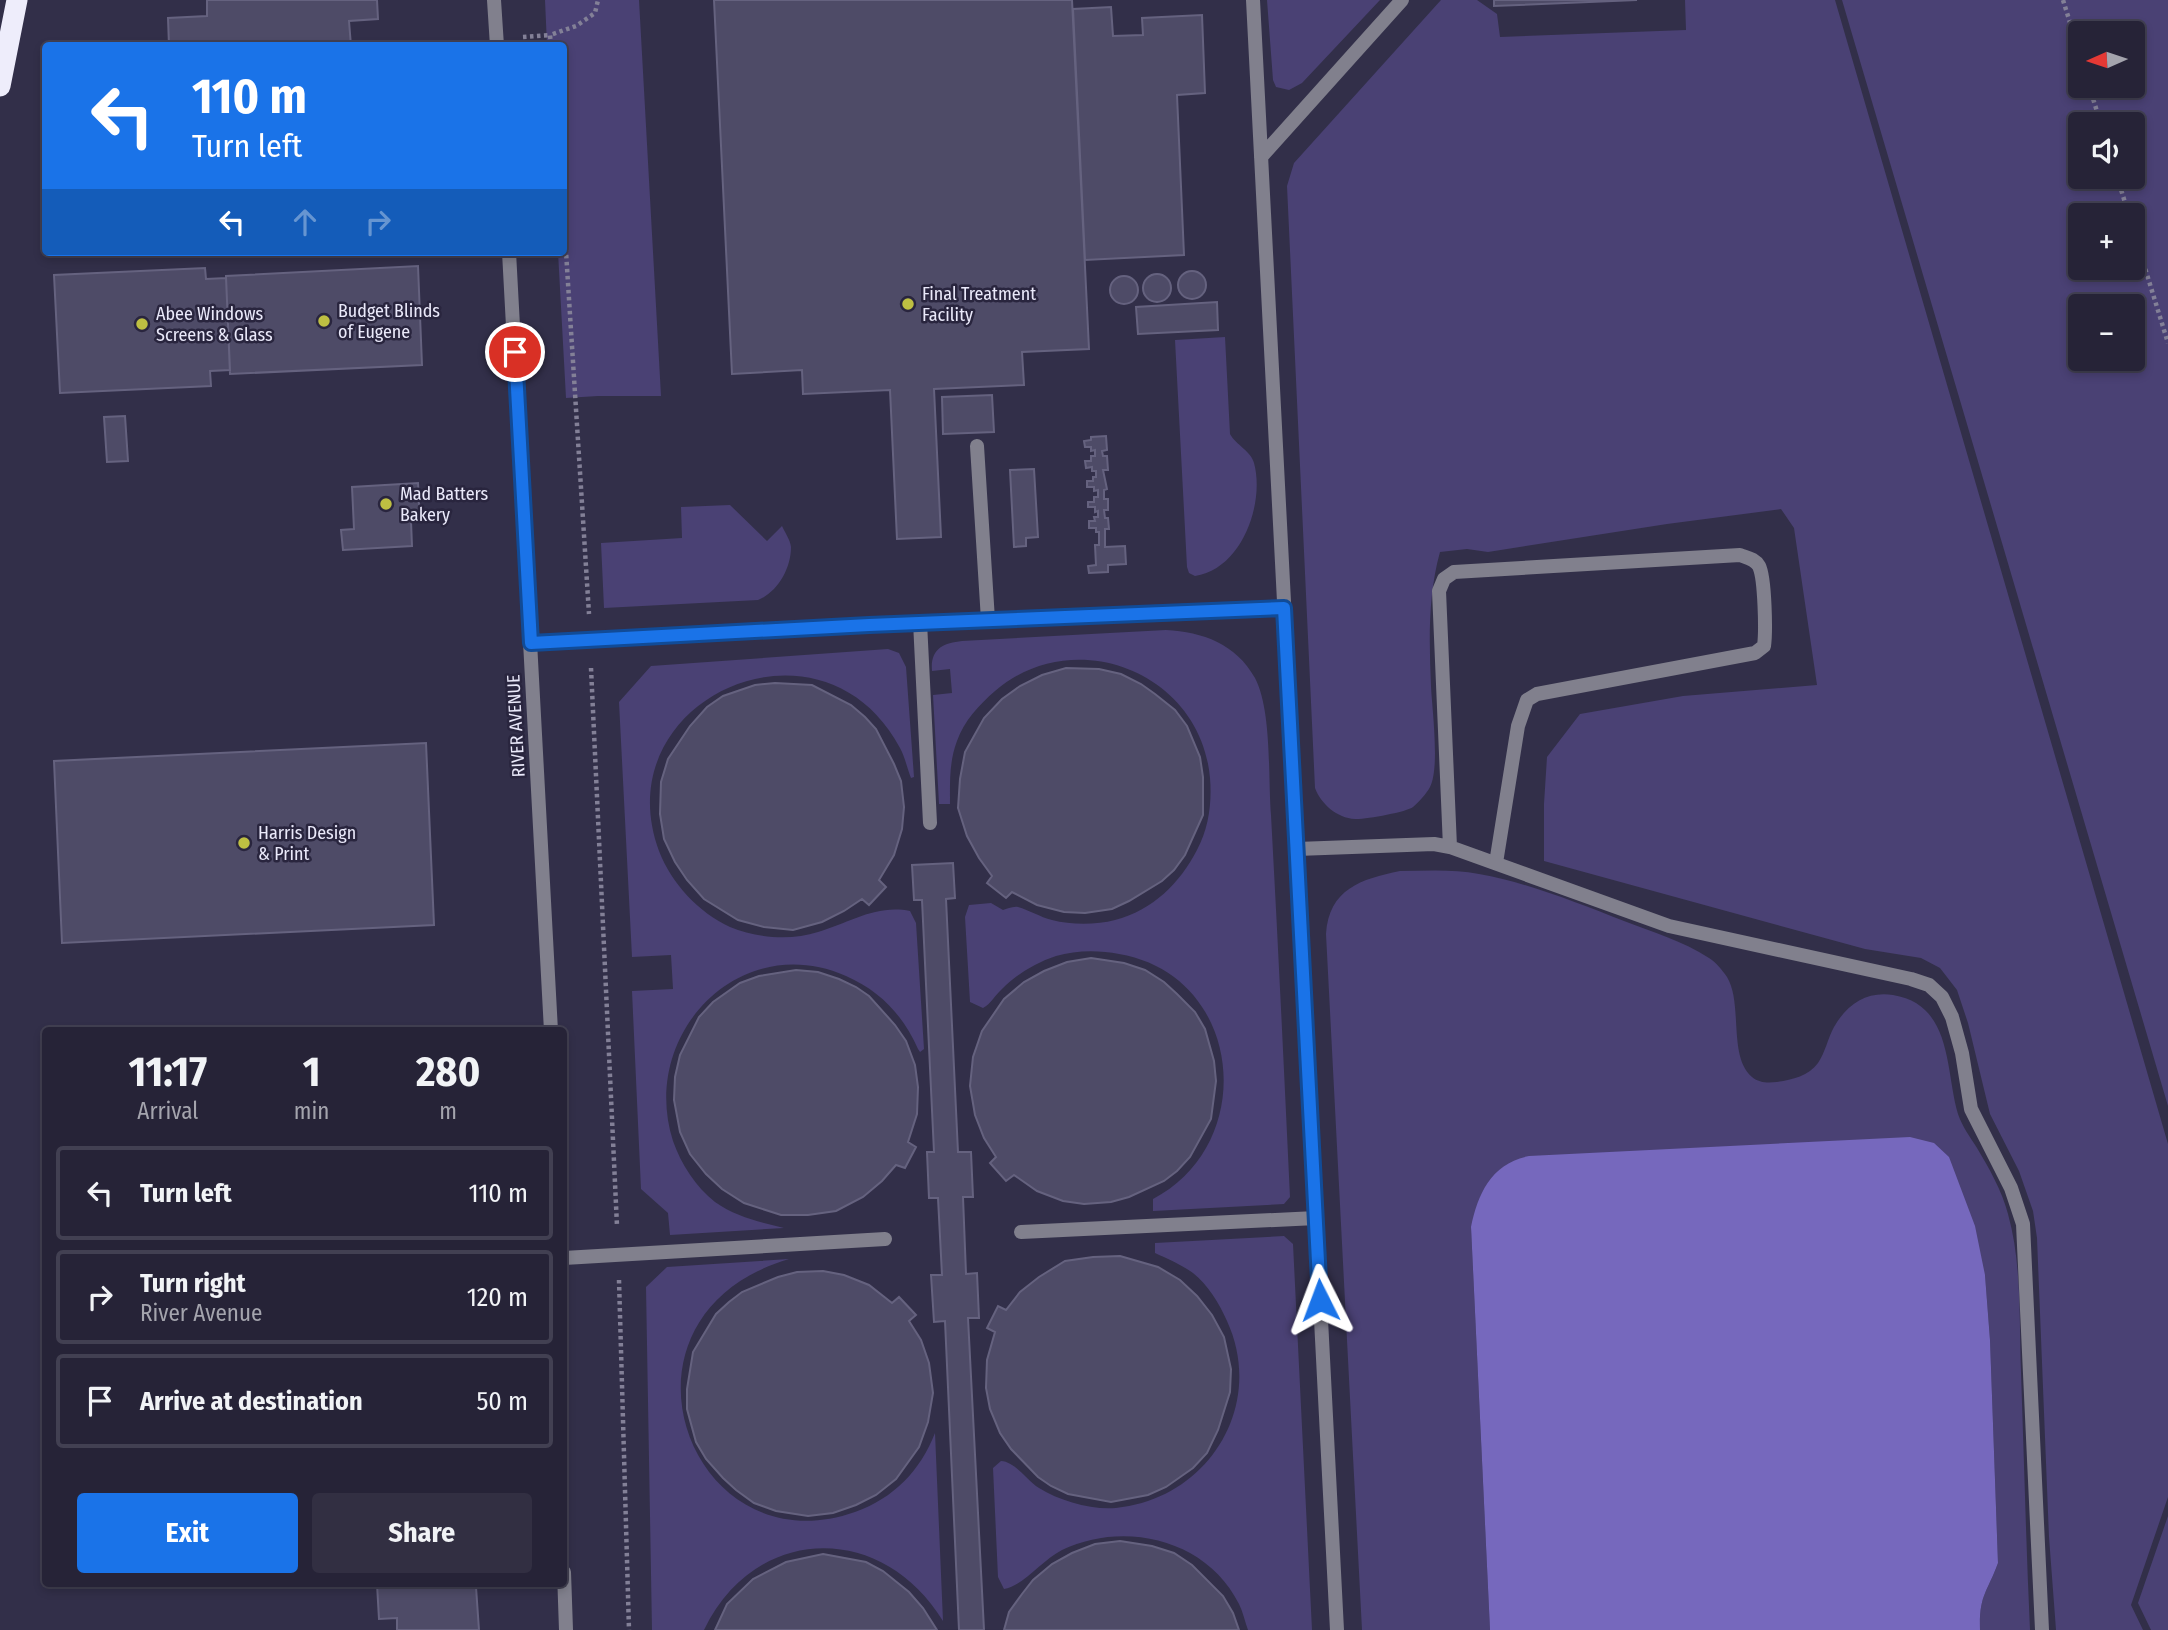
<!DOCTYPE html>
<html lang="en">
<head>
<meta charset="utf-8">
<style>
	:root { --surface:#262337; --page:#322f42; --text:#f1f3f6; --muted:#a4a4ad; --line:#424052; --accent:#1a73e8 }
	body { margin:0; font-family:"Fira Sans Condensed",sans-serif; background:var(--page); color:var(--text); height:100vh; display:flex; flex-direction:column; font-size:26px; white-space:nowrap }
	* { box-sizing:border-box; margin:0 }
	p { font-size:23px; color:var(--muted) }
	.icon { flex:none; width:38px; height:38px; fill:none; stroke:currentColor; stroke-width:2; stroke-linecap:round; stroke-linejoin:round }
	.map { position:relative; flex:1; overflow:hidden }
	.drawer { position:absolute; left:42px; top:1027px; width:525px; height:560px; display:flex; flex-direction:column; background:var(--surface); border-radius:7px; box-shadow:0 4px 10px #0003,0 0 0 2px var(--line) }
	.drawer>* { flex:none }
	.top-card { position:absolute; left:42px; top:42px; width:525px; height:214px; border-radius:7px; box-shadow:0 4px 10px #0003,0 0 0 2px var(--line); background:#1a73e8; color:#fff; overflow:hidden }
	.needle { width:46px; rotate:267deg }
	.fabs { position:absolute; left:2068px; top:21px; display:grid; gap:14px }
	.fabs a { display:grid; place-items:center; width:77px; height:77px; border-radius:7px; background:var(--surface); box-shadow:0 4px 10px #0003,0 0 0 2px var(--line); font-size:35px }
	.pin { position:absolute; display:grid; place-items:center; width:60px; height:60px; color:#fff; margin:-30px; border:4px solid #fff; border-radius:50%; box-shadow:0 2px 7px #0007 }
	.me { position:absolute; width:77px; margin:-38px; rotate:357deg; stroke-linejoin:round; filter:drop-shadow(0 0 5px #0008) }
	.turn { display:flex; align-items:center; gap:24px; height:147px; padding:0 35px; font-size:32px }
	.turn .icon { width:91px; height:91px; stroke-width:2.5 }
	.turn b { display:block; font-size:49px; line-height:60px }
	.lanes { display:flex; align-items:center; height:66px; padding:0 35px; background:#0003; justify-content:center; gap:35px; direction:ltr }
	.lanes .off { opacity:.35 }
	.eta { display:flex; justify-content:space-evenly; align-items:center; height:119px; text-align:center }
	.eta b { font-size:42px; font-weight:700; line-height:49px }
	.button { display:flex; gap:14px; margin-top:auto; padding:14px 35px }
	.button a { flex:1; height:80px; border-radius:7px; background:var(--accent); color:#fff; font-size:28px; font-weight:700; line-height:80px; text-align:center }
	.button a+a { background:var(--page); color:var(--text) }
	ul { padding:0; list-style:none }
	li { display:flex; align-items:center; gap:21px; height:94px; margin:0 14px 10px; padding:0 21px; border:4px solid var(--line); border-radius:7px }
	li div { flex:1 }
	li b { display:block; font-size:26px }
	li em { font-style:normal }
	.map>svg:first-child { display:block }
	.green { fill:#4a4174; fill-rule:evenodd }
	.water { fill:#7668bd }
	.building { fill:#4e4b67; stroke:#65627f; stroke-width:2 }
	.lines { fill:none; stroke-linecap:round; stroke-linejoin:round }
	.path { stroke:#838097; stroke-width:4.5; stroke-dasharray:3.5 3.5; stroke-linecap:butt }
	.service { stroke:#81808d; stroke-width:14 }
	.tertiary { stroke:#81808d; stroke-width:14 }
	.motorway { stroke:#eeedfb; stroke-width:21 }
	.route-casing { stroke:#114b97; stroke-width:18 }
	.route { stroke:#1a73e8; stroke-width:12 }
	.poi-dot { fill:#bebf42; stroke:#29253e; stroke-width:2.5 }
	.labels { text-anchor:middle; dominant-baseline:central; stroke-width:5; stroke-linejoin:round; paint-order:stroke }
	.poi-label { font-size:18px; fill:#eae9fa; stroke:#29253e; text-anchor:start }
	.street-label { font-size:18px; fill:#eae9fa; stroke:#29253e }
</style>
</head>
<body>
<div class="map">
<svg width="2168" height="1630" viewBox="0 0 2168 1630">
	<rect width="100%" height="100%" fill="#322f49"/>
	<path class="green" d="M545 0H639L661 396H598L566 398 558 252H564V46L547 45Z
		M1267 0H1380L1302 83 1289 90 1276 87 1273 80Z
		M1441 0H1477L1497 14 1500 37 1686 30 1685 0H1835L2168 1144V1497L2131 1605 2143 1630H2056L2049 1537 2037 1238 2033 1211 2019 1171 1990 1114 1968 1023 1957 990 1940 968 1921 958 1865 949 1544 861V804L1547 757 1580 714 1683 696 1817 685 1794 528 1781 509 1667 524 1488 552 1467 549 1440 552C1428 595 1429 641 1431 686 1432 708 1440 768 1430 787 1427 793 1418 803 1413 807 1407 812 1363 820 1355 819 1337 818 1321 804 1315 788L1287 186 1294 163Z
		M1842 0H2168V1106ZM2081 33H2133V86H2081ZM2081 124H2133V177H2081ZM2081 215H2133V268H2081ZM2081 306H2133V359H2081Z
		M1225 337 1230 434C1236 445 1251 451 1254 463 1265 503 1242 569 1195 576L1189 573 1187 567 1175 340Z
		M730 505 767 541 782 526C785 533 790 539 791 547 791 568 778 592 758 600L604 608 601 543 682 538 681 507Z
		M1166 630C1203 632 1236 644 1255 678 1272 710 1268 778 1271 815 1278 942 1284 1070 1290 1197L1284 1204 1153 1211V1199C1260 1143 1243 975 1119 954 1099 950 1076 950 1056 956 1035 963 1017 974 1002 989 995 995 991 1004 983 1008L970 1002 965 917 969 905 991 903 1003 910C1007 909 1013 906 1018 907 1029 910 1040 917 1052 920 1071 925 1096 925 1115 920 1153 910 1180 883 1197 850 1209 828 1212 802 1210 778 1201 672 1074 623 995 691 979 705 964 721 957 741 949 762 950 783 950 804H939L933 695 952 693 950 669 932 671C930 649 943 643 962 641Z
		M888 649 899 653 906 667 914 777 911 778C907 768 905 757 900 748 822 601 603 699 659 851 672 884 698 912 730 927 756 938 791 941 818 932 849 923 876 904 910 911L916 923 924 1049 920 1052 918 1049C903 1015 880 991 846 976 739 929 639 1035 673 1141 681 1164 696 1187 715 1202 736 1217 760 1222 784 1228L670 1235 668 1213 641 1189 632 991 673 989 671 955 632 957 619 702 651 666Z
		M1400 871C1426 871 1454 869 1479 874 1529 883 1577 903 1624 921 1652 932 1683 941 1709 958 1716 962 1722 970 1727 977 1743 1003 1728 1057 1752 1077 1759 1083 1768 1083 1777 1082 1791 1080 1809 1076 1818 1063 1825 1053 1828 1038 1834 1027 1847 1004 1867 991 1893 995 1953 1005 1945 1070 1958 1114 1962 1126 1970 1137 1977 1148 1989 1168 2002 1191 2008 1214 2022 1264 2019 1320 2021 1372 2024 1458 2026 1544 2030 1630H1980C1979 1595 1987 1593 1998 1563L1990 1340 1985 1275 1471 1227 1490 1630H1362L1326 934C1329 889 1361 879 1400 871Z
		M1284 1236 1293 1244 1312 1630H1248C1245 1622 1243 1612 1239 1604 1207 1539 1124 1520 1062 1550 1042 1560 1022 1587 1004 1589L998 1577 993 1468 1001 1461C1016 1462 1026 1480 1039 1488 1060 1501 1091 1510 1116 1508 1208 1499 1266 1406 1227 1321 1219 1303 1208 1285 1193 1273 1182 1265 1168 1259 1155 1253V1243Z
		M789 1259C596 1316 688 1571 855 1512 894 1498 920 1471 935 1433L943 1621C882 1521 755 1524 704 1630H652L646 1287 667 1267Z
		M2168 1516V1630H2151L2138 1603Z"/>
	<path class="water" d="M1910 1137 1934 1143 1949 1157 1975 1226 1985 1275 1990 1340 1998 1563C1987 1593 1979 1595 1980 1630H1490L1471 1227C1478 1193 1492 1163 1529 1156Z"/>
	<path class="building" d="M207 0H377L378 19 349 21 351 46H169L168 18 207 16Z
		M714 0H1072L1089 349 1022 352 1024 385 934 389 941 537 897 539 890 390 803 394 802 370 732 374Z
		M1494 0H1637L1494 6Z
		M1111 7 1113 36 1143 35 1142 18 1202 15 1205 93 1177 95 1184 255 1085 260 1073 9Z
		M418 266 422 365 230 374 226 276Z
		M205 268 206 279 226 278 230 370 210 371 211 386 60 393 54 275Z
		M1178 285a14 14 0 1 1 28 0a14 14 0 1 1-28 0Z
		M1143 288a14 14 0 1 1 28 0a14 14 0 1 1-28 0Z
		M1110 290a14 14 0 1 1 28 0a14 14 0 1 1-28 0Z
		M1217 302 1218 330 1138 334 1136 307Z
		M992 395 994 432 943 434 942 397Z
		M125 416 128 461 107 462 104 417Z
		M1106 436 1107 450 1102 451 1103 456H1107L1108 470H1103L1107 489 1104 490V499H1108V510H1104L1105 518H1108L1109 529H1105V547L1125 546 1126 564 1108 565V572L1089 573 1088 566 1096 565 1095 545H1099V532H1096V528H1089V521H1095L1094 517H1098V511L1095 512V507H1088V502H1094V497H1098V490L1094 491V487H1087V481H1093V477H1096V471H1092V467L1086 468 1085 461H1091V456H1095V450L1091 451V447H1085L1084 441 1091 440V437Z
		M1034 469 1038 537 1026 538V546L1014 547 1010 470Z
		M418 483 420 521H411L412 546 343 550 341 530 354 529 352 487Z
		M1066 668 1099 669 1121 674 1141 684 1155 694 1175 710 1187 726 1200 757 1203 777V815L1185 855 1174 870 1162 881 1129 901 1112 909 1085 913 1064 912 1037 905 1012 892 1006 898 987 883 992 876 979 858 967 836 958 808 960 779 965 752 984 718 1002 699 1020 686 1042 675Z
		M775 683 812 685 851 705 865 717 876 729 894 764 901 781 904 807 902 829 894 855 879 880 886 887 869 905 862 899 844 911 822 922 793 930 764 927 738 920 704 899 687 880 675 862 664 839 660 814 661 782 668 759 690 726 707 707 723 696 755 685Z
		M426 743 434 925 62 943 54 761Z
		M953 863 955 898 946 899 958 1152H971L973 1197H963L966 1274 977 1273 979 1318H968L984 1630H959L945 1321 934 1322 931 1275H942L938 1198H929L927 1152H934L922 900H914L912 865Z
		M1091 958 1124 963 1145 970 1164 982 1177 994 1195 1012 1205 1029 1214 1061 1216 1081 1211 1119 1190 1157 1177 1171 1164 1181 1129 1197 1111 1202 1084 1204 1063 1201 1037 1191 1014 1175 1006 1181 990 1163 996 1157 984 1138 975 1115 970 1086 973 1057 982 1031 1004 999 1024 982 1044 971 1067 962Z
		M796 970 818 972 839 979 856 987 869 996 895 1025 906 1041 915 1065 918 1087 917 1114 908 1142 916 1147 905 1168 896 1165 882 1181 863 1197 836 1211 808 1215H781L744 1203 722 1189 706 1174 690 1154 680 1132 674 1100 675 1077 680 1055 699 1017 713 1002 740 983 759 976Z
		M1120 1256 1158 1267 1180 1280 1197 1296 1212 1315 1224 1337 1231 1369 1230 1392 1218 1430 1207 1453 1193 1468 1166 1487 1148 1495 1111 1502 1068 1494 1051 1486 1038 1477 1011 1449 1000 1433 990 1409 986 1388 987 1360 995 1332 987 1328 998 1306 1006 1310 1020 1292 1039 1277 1065 1261 1093 1257Z
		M823 1271 844 1275 869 1285 892 1303 899 1297 916 1315 909 1321 921 1340 929 1363 933 1393 928 1422 919 1447 896 1479 876 1495 856 1505 833 1513 808 1516 776 1511 754 1503 736 1490 723 1478 706 1459 696 1442 687 1409V1389L693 1352 716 1314 729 1302 742 1292 778 1277 797 1272Z
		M1120 1541 1152 1546 1174 1553 1192 1565 1223 1596 1233 1613 1239 1630H1004L1009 1612 1022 1594 1033 1580 1052 1564 1072 1553 1095 1544Z
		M823 1554 866 1562 883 1571 909 1592 923 1608 937 1630H715L727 1604 753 1579 786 1562Z
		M377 1584H455V1588L476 1587 479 1630H397V1618L379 1619Z"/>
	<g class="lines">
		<path class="path" d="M2063 0 2081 58
			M523 37 550 35
			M551 46 550 35 576 26 595 13 598 0
			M2089 86 2101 124
			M2117 177 2129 215
			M564 220 589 614
			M2133 229 2168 343
			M591 668 617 1226
			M619 1280 629 1630"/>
		<path class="service" d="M1253 0 1337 1630
			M1261 157 1402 0
			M977 446 988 620
			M920 622 930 823
			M531 643 869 625 1284 608
			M1450 847 1439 591 1444 579 1454 572 1740 555C1748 558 1755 559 1759 566 1765 578 1766 632 1764 646L1755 653 1537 694 1527 700 1518 726 1496 863
			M1297 849 1434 844 1450 847 1669 926 1911 979 1929 985 1942 997 1952 1017 1962 1053 1971 1109 2011 1188 2023 1224 2042 1630
			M1021 1232 1316 1218
			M564 1258 885 1239"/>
		<path class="tertiary" d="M494 0 497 46
			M509 252 551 1031
			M564 1572 566 1630"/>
		<path class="motorway" d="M0 86 17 0"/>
	</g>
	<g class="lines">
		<g class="route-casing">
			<path id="route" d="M515 352 531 643 869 625 1284 608 1320 1300"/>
		</g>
		<use href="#route" class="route"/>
	</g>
	<g class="poi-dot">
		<circle cx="908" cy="304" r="7"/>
		<circle cx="324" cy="321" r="7"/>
		<circle cx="142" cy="324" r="7"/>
		<circle cx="386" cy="504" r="7"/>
		<circle cx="244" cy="843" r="7"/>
	</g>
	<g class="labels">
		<g class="poi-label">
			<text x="922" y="294">Final Treatment<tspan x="922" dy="21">Facility</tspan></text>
			<text x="338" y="311">Budget Blinds<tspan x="338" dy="21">of Eugene</tspan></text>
			<text x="156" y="314">Abee Windows<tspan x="156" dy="21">Screens &amp; Glass</tspan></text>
			<text x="400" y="494">Mad Batters<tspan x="400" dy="21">Bakery</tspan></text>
			<text x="258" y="833">Harris Design<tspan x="258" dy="21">&amp; Print</tspan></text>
		</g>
		<g class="street-label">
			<text transform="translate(516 726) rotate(-93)">RIVER AVENUE</text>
		</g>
	</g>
</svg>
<div class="fabs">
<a><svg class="needle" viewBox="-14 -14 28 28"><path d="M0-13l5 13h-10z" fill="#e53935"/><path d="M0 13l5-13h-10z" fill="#a4a4ad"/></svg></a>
<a><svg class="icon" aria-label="sound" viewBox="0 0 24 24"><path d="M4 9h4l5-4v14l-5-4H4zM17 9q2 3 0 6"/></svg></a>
<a>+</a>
<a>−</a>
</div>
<div class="pin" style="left:515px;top:352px;background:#d93025"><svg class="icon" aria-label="arrive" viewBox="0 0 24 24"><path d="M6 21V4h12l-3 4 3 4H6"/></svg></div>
<svg class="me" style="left:1320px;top:1300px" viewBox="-20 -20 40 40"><path d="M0-17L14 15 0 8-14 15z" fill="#1a73e8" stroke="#fff" stroke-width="4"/></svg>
<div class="top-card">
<div class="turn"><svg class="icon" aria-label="left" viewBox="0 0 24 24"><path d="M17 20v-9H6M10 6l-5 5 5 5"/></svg><div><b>110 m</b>Turn left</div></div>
<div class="lanes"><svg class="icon" aria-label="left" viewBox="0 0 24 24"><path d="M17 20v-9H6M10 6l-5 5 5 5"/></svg><svg class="icon off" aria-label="ahead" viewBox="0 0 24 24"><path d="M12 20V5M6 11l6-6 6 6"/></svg><svg class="icon off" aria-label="right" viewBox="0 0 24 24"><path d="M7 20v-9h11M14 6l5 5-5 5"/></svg></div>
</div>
<section class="drawer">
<div class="eta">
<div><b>11:17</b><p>Arrival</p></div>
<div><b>1</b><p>min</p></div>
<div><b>280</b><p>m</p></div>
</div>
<ul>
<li><svg class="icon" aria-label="left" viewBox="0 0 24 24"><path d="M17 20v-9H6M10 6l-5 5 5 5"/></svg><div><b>Turn left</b></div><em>110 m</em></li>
<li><svg class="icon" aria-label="right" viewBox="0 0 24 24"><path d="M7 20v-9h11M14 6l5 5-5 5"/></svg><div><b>Turn right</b><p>River Avenue</p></div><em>120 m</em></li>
<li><svg class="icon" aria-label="arrive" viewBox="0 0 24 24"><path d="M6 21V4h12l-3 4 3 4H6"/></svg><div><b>Arrive at destination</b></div><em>50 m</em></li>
</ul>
<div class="button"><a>Exit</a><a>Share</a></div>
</section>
</div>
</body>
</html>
